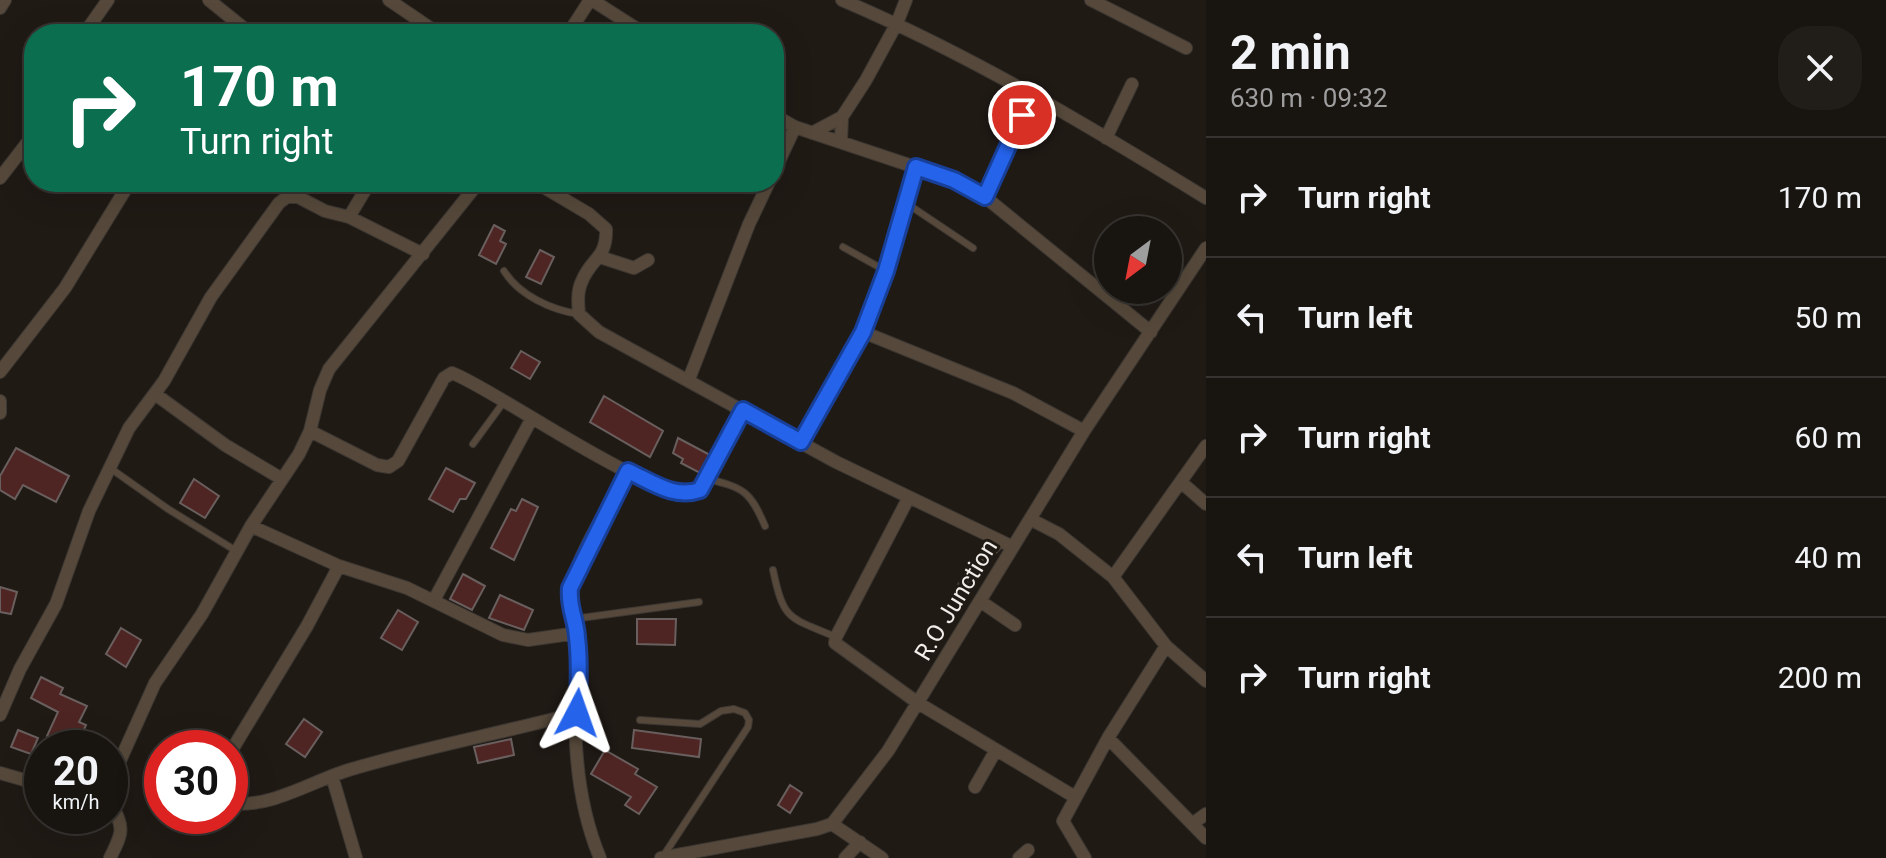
<!DOCTYPE html>
<html lang="en">
<head>
<meta charset="utf-8">
<style>
	:root { --surface:#181410; --page:#211d19; --text:#f1f3f6; --muted:#9f9e9f; --line:#363330 }
	body { margin:0; font-family:Roboto,sans-serif; background:var(--page); color:var(--text); height:100vh; display:flex; flex-direction:column; font-size:30px; white-space:nowrap }
	* { box-sizing:border-box; margin:0 }
	p { font-size:26px; color:var(--muted) }
	.icon { flex:none; width:44px; height:44px; fill:none; stroke:currentColor; stroke-width:2; stroke-linecap:round; stroke-linejoin:round }
	.map { position:relative; flex:1; overflow:hidden }
	.panel { display:flex; flex-direction:column; background:var(--surface); width:680px }
	.panel>* { flex:none }
	.banner { position:absolute; left:24px; top:24px; width:760px; height:168px; border-radius:32px; box-shadow:0 8px 32px #0002,0 0 0 2px var(--line); background:#0b6e4f; color:#fff; overflow:hidden }
	.needle { width:52px; rotate:212deg }
	.fabs { position:absolute; left:1094px; top:216px; display:grid; gap:16px }
	.fabs a { display:grid; place-items:center; width:88px; height:88px; border-radius:50%; background:var(--surface); box-shadow:0 8px 32px #0002,0 0 0 2px var(--line); font-size:40px }
	.speed { position:absolute; left:24px; top:730px; display:flex; gap:16px; font-size:40px; font-weight:700; text-align:center }
	.speed>* { display:grid; place-content:center; width:104px; height:104px; border-radius:50%; background:var(--surface); box-shadow:0 8px 32px #0002,0 0 0 2px var(--line); line-height:1 }
	.speed small { font-size:20px; font-weight:400 }
	.speed .limit { border:12px solid #d22; background:#fff; color:#111 }
	.pin { position:absolute; display:grid; place-items:center; width:68px; height:68px; color:#fff; margin:-34px; border:4px solid #fff; border-radius:50%; box-shadow:0 2px 8px #0007 }
	.me { position:absolute; width:88px; margin:-44px; rotate:4deg; stroke-linejoin:round; filter:drop-shadow(0 0 6px #0008) }
	.turn { display:flex; align-items:center; gap:28px; height:168px; padding:0 24px; font-size:36px }
	.turn .icon { width:104px; height:104px; stroke-width:2.5 }
	.turn b { display:block; font-size:56px; line-height:68px }
	.round { display:grid; place-items:center; flex:none; width:84px; height:84px; border-radius:32px; background:var(--page) }
	.overview { display:flex; align-items:center; justify-content:space-between; height:136px; padding:0 24px }
	h1 { font-size:48px; font-weight:700; line-height:60px }
	ul { padding:0; list-style:none }
	li { display:flex; align-items:center; gap:24px; height:120px; padding:0 24px; border-top:2px solid var(--line) }
	li div { flex:1 }
	li b { display:block; font-size:30px }
	li em { font-style:normal }
	main { display:flex; flex:1; min-height:0 }
	.map>svg:first-child { display:block }
	.building { fill:#4e2522; stroke:#695f5e; stroke-width:2 }
	.lines { fill:none; stroke-linecap:round; stroke-linejoin:round }
	.lane-casing { stroke:#3d3833; stroke-width:8 }
	.street-casing { stroke:#3d3833; stroke-width:14 }
	.lane { stroke:#56493b; stroke-width:6 }
	.street { stroke:#56493b; stroke-width:12 }
	.route-casing { stroke:#184099; stroke-width:20 }
	.route { stroke:#2563eb; stroke-width:14 }
	.labels { text-anchor:middle; dominant-baseline:central; stroke-width:6; stroke-linejoin:round; paint-order:stroke }
	.street-label { font-size:24px; fill:#f1ede9; stroke:#201a15 }
</style>
</head>
<body>
<main>
<div class="map">
<svg width="1206" height="858" viewBox="0 0 1206 858">
	<rect width="100%" height="100%" fill="#201a15"/>
	<path class="building" d="M494 225 505 231 500 241 506 244 496 264 479 255Z
		M540 250 554 257 541 284 526 277Z
		M521 351 540 362 530 379 511 368Z
		M604 396 663 431 650 457 590 422Z
		M678 438 710 455 700 473 681 463 683 459 673 453Z
		M16 448 69 476 56 502 23 485 15 499 0 490V476Z
		M446 468 475 483 466 499H460L453 512 429 499Z
		M194 479 219 496 205 518 180 503Z
		M522 499 538 507 514 560 491 548 511 509 516 511Z
		M463 574 485 586 472 610 450 599Z
		M0 587 17 592 11 614 0 612Z
		M500 595 533 610 524 630 489 618Z
		M398 610 418 622 402 650 381 638Z
		M637 619H676L675 645 637 644Z
		M121 628 141 640 126 667 106 654Z
		M41 677 63 688 60 694 87 706 79 722 86 725 76 748 47 736 58 712 31 698Z
		M304 719 322 732 305 757 286 744Z
		M18 730 38 738 31 754 11 747Z
		M634 730 701 739 699 757 632 748Z
		M511 739 514 755 478 763 474 747Z
		M605 750 638 769 635 774 657 787 639 814 625 805 631 797 591 774Z
		M790 785 802 793 790 813 778 805Z"/>
	<g class="lines">
		<g class="lane-casing">
			<path id="lane" d="M906 203 973 248
				M843 247 886 271
				M504 271C519 295 551 310 579 314
				M473 444 503 403
				M110 468 168 509 238 552
				M708 479C744 488 750 491 765 526
				M773 570C784 622 789 617 836 637
				M961 585 1003 542
				M573 619 699 602
				M640 720 700 724 721 711 734 709 745 713 749 720 748 727 664 855"/>
		</g>
		<g class="street-casing">
			<path id="street" d="M209 0 251 34
				M389 0 439 34
				M592 0 645 34
				M842 0C969 54 1089 126 1206 198
				M1091 0 1186 48
				M0 8 5 0
				M84 34 108 0
				M568 34 590 0
				M774 115 795 127 954 180 985 197 1151 332
				M812 133 842 117
				M1106 138 1132 84
				M841 141 842 117 866 80 897 23 906 0
				M774 172 795 127
				M0 178 34 134
				M535 182 589 214 606 229C607 259 591 258 582 281 577 291 578 303 579 314L599 332 836 462 1013 547
				M985 197 1022 115
				M349 217 370 182
				M600 257 634 268 648 260
				M863 332 1013 393 1084 431
				M0 372 65 288 130 182
				M689 379 749 224 769 182
				M155 394 225 445 282 479
				M0 401V413
				M310 431 377 465 389 467 398 461 444 378 452 373C494 388 664 511 698 490 713 481 734 428 743 410
				M801 442 863 332 886 271 916 167
				M1181 482 1206 504
				M909 497 836 637 835 643 918 703 1075 797
				M1030 519 1059 534 1113 577 1166 646 1206 681
				M251 526 339 566 407 588 503 635 528 640 577 633
				M1113 577 1206 446
				M434 600 531 420
				M980 601 1015 625
				M0 715 20 669 56 604 89 511 129 428 164 381 211 297 279 203 287 197H298L325 211 349 217 423 254
				M1108 738 1206 838
				M230 753 307 626 339 566
				M0 773 42 785
				M332 776 356 858
				M110 783 155 683 202 614 251 526 299 454 310 431 320 390 329 369 479 182
				M975 787 996 750
				M230 803C271 809 313 780 352 769 426 747 502 733 577 713
				M832 824 882 858
				M1192 824 1206 814
				M110 858C123 832 125 828 110 802
				M600 858C585 822 578 783 576 744 575 714 580 683 578 652 577 630 565 608 571 586 582 546 609 508 628 471
				M661 858 817 829 832 824 888 751 1084 431 1206 248
				M845 858 860 842
				M1019 858 1028 850
				M1085 858 1063 821 1108 738 1166 646"/>
		</g>
		<use href="#lane" class="lane"/>
		<use href="#street" class="street"/>
	</g>
	<g class="lines">
		<g class="route-casing">
			<path id="route" d="M577 713C579 687 580 663 577 637 576 619 568 607 570 588L628 471C652 482 674 499 700 490L743 410 801 442 863 332 886 271 916 167 954 180 985 197 1022 115"/>
		</g>
		<use href="#route" class="route"/>
	</g>
	<g class="labels">
		<g class="street-label">
			<text transform="translate(956 600) rotate(-59)">R.O Junction</text>
		</g>
	</g>
</svg>
<div class="fabs">
<a><svg class="needle" viewBox="-14 -14 28 28"><path d="M0-13l5 13h-10z" fill="#e53935"/><path d="M0 13l5-13h-10z" fill="#9f9e9f"/></svg></a>
</div>
<div class="speed"><div>20<small>km/h</small></div><div class="limit">30</div></div>
<div class="pin" style="left:1022px;top:115px;background:#d93025"><svg class="icon" aria-label="arrive" viewBox="0 0 24 24"><path d="M6 21V4h12l-3 4 3 4H6"/></svg></div>
<svg class="me" style="left:577px;top:713px" viewBox="-20 -20 40 40"><path d="M0-17L14 15 0 8-14 15z" fill="#2563eb" stroke="#fff" stroke-width="4"/></svg>
<div class="banner">
<div class="turn"><svg class="icon" aria-label="right" viewBox="0 0 24 24"><path d="M7 20v-9h11M14 6l5 5-5 5"/></svg><div><b>170 m</b>Turn right</div></div>
</div>
</div>
<section class="panel">
<div class="overview"><div><h1>2 min</h1><p>630 m · 09:32</p></div><a class="round"><svg class="icon" aria-label="close" viewBox="0 0 24 24"><path d="M6 6l12 12M18 6L6 18"/></svg></a></div>
<ul>
<li><svg class="icon" aria-label="right" viewBox="0 0 24 24"><path d="M7 20v-9h11M14 6l5 5-5 5"/></svg><div><b>Turn right</b></div><em>170 m</em></li>
<li><svg class="icon" aria-label="left" viewBox="0 0 24 24"><path d="M17 20v-9H6M10 6l-5 5 5 5"/></svg><div><b>Turn left</b></div><em>50 m</em></li>
<li><svg class="icon" aria-label="right" viewBox="0 0 24 24"><path d="M7 20v-9h11M14 6l5 5-5 5"/></svg><div><b>Turn right</b></div><em>60 m</em></li>
<li><svg class="icon" aria-label="left" viewBox="0 0 24 24"><path d="M17 20v-9H6M10 6l-5 5 5 5"/></svg><div><b>Turn left</b></div><em>40 m</em></li>
<li><svg class="icon" aria-label="right" viewBox="0 0 24 24"><path d="M7 20v-9h11M14 6l5 5-5 5"/></svg><div><b>Turn right</b></div><em>200 m</em></li>
</ul>
</section>
</main>
</body>
</html>
